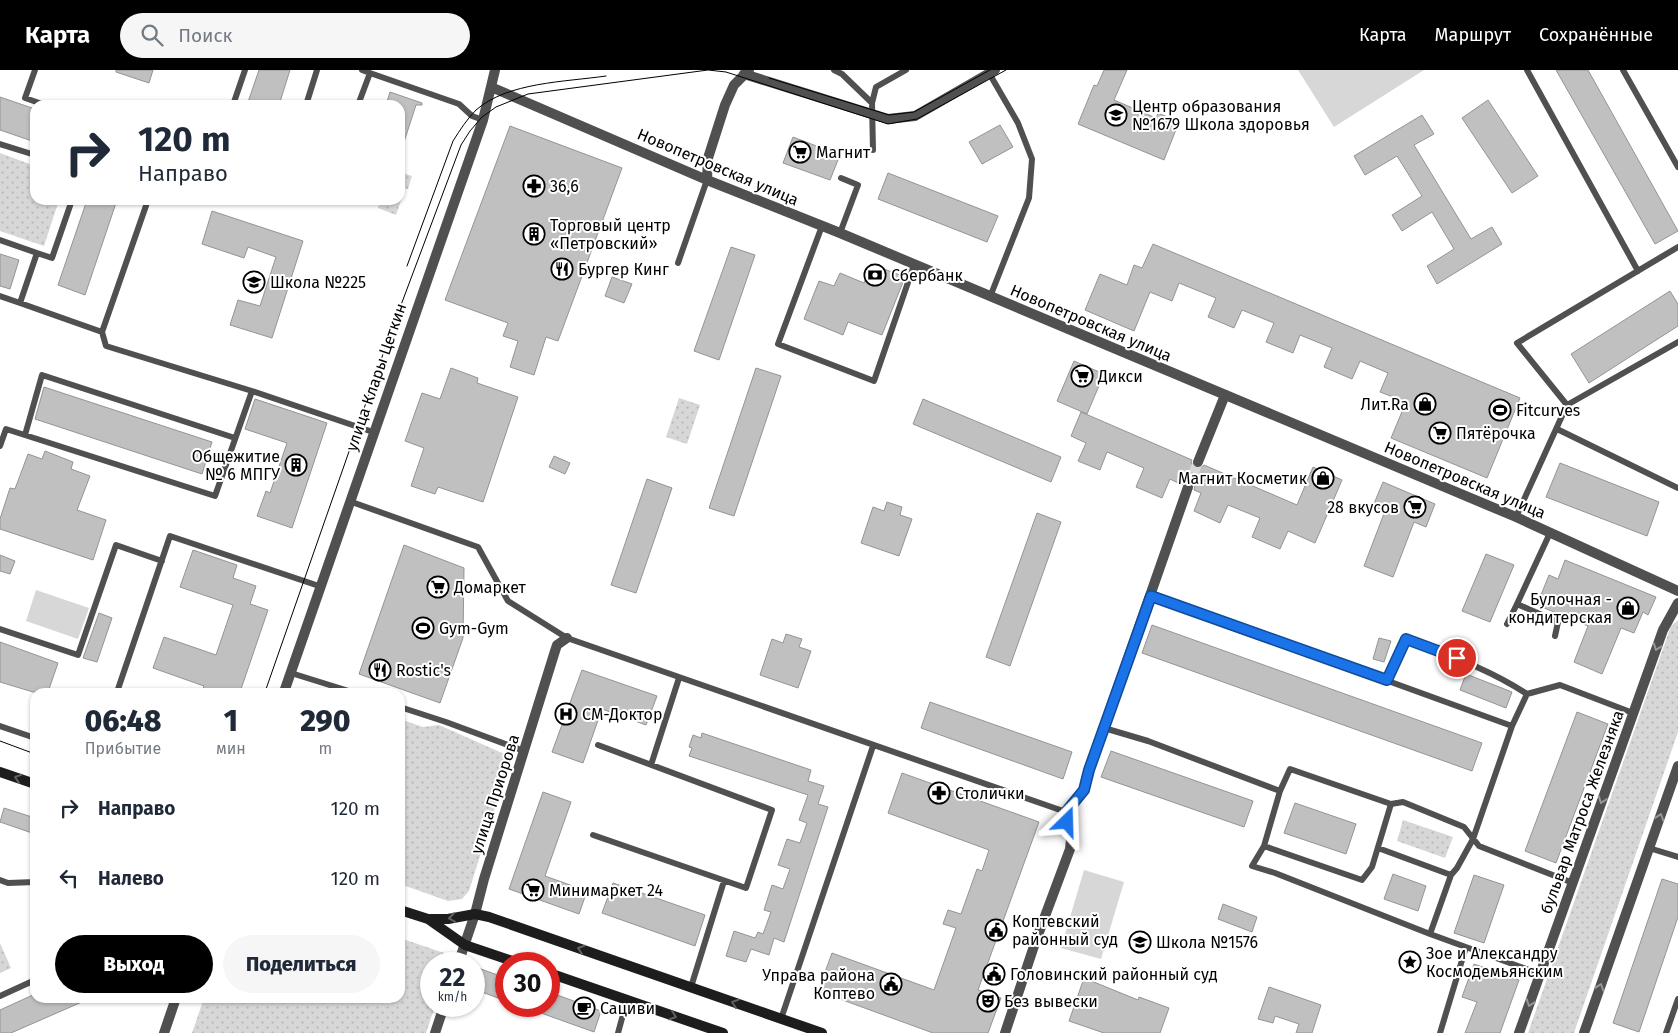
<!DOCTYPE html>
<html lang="ru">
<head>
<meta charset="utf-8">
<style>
	:root { --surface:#fff; --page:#f6f6f7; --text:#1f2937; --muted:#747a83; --accent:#000 }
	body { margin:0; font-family:"Fira Sans",sans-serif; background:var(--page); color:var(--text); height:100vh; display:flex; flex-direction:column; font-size:19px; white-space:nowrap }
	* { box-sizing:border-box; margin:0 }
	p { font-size:16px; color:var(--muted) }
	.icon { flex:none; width:28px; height:28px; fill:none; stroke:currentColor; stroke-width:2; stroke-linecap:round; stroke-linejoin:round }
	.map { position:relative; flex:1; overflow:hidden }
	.side { position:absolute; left:30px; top:618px; width:375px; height:315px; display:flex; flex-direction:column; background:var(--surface); border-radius:15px; box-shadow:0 1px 4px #0004 }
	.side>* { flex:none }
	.hud { position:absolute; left:30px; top:30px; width:375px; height:105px; border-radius:15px; box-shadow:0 1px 4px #0004; background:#fff; color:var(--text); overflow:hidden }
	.speed { position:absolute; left:420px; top:882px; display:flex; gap:10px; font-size:25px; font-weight:700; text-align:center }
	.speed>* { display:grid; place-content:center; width:65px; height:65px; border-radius:50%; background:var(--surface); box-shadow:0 1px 4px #0004; line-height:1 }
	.speed small { font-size:12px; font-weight:400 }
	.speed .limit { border:8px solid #d22; background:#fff; color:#111 }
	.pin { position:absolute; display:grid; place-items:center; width:42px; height:42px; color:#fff; margin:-21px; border:2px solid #fff; border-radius:50%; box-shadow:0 1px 5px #0007 }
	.me { position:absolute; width:55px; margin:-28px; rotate:22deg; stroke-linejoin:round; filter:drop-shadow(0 0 4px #0008) }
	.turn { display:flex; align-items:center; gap:18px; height:105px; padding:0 25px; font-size:22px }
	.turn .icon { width:65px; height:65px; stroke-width:2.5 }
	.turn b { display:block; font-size:35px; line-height:42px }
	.eta { display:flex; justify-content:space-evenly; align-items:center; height:85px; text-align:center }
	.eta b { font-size:30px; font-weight:800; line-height:35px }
	.action { display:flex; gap:10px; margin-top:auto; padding:10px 25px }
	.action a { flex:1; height:58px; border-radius:30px; background:var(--accent); color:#fff; font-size:20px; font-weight:800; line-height:58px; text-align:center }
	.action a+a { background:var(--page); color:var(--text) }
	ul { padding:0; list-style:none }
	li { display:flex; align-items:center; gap:15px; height:70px; padding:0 25px }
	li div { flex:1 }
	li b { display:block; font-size:19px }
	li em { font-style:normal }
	header { display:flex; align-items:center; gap:30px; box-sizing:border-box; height:70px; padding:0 25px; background:var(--accent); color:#fff }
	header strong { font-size:24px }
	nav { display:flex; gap:28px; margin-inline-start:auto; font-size:18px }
	.search { width:350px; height:45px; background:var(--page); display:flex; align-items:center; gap:12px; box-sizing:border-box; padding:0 18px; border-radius:28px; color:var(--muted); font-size:19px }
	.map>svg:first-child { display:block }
	.park { fill:url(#park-dots) }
	.pitch { fill:#d7d7d7 }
	.building { fill:#c0c0c0; stroke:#949494 }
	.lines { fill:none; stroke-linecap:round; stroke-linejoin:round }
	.minor-tunnel { stroke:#d9d9d9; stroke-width:10; stroke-dasharray:10 5; stroke-linecap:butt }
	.service { stroke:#505050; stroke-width:6 }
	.minor { stroke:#505050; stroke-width:10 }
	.tertiary { stroke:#505050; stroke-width:10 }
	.secondary { stroke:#1d1d1d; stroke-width:10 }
	.tram { stroke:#000; stroke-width:1 }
	.oneway { stroke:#969696 }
	.oneway2 { stroke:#616161 }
	.route-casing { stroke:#114b97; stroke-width:12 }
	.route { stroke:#1a73e8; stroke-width:9 }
	.labels { text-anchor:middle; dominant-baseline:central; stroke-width:4; stroke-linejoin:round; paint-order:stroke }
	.poi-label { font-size:16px; fill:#000; stroke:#fff; text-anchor:start }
	.street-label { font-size:16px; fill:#000; stroke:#fff }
</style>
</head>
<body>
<header>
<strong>Карта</strong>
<div class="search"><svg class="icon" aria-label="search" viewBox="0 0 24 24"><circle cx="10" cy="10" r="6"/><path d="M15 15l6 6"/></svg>Поиск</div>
<nav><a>Карта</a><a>Маршрут</a><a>Сохранённые</a></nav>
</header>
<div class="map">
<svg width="1678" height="963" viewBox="0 0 1678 963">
	<defs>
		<pattern id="park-dots" width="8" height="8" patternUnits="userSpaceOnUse" patternTransform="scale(1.25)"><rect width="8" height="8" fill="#d7d7d7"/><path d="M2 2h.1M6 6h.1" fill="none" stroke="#b7b7b7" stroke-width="1.8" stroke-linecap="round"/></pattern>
	</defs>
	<rect width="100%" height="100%" fill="#fff"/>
	<path class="park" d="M0 83 35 96V130H59L44 176 0 161Z
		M403 103 412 106 408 119H405L396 145 378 138 381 130H400V104Z
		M679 328 700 335 687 374 666 367Z
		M1678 550V662L1574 963H1528L1671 556Z
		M400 649 423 657 439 655 511 687 469 821 462 829 448 831 400 814Z
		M1403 750 1453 767 1445 788 1397 771Z
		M400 868 453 886 451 894H431V936H435L426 963H192L204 928H400Z
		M0 873 11 898 0 903Z"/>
	<path class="pitch" d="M1298 0H1424L1334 57Z
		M36 520 89 538 78 569 26 551Z
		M1084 800 1124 812 1101 889 1061 878Z"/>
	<path class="building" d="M116 0H153L149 13 116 2Z
		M259 0H290L279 35H247Z
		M1104 0H1127L1114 30 1156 48 1158 43 1179 52 1164 90 1078 54 1094 15 1097 16Z
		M1556 0H1588L1678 161 1655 174Z
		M390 22 422 33V35H416L402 78H400V35H386Z
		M0 27 35 39V72L0 60Z
		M1488 30 1538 106 1512 123 1462 48Z
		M1422 45 1434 64 1414 75 1471 169 1492 157 1502 174 1437 214 1427 196 1454 179 1432 142 1402 161 1392 145 1422 126 1397 86 1365 105 1354 86Z
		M1000 55 1013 77 982 94 969 72Z
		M510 56 622 98 558 271 546 267 534 305 510 297 518 271 503 266 508 253 445 230Z
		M793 67 840 85 830 110 783 93Z
		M888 103 998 146 987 172 878 129Z
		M87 130H117L85 225 58 215Z
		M212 141 303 171 272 268 230 255 238 230 260 236 276 187 248 177 244 188 202 174Z
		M1153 174 1520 328 1487 408 1391 368 1406 332 1380 322 1388 303 1360 291 1352 309 1324 297 1332 278 1300 265 1293 283 1266 272 1274 253 1242 240 1234 258 1208 247 1216 228 1179 213 1172 231 1150 222 1134 261 1085 240 1100 204 1127 215 1134 195 1142 198Z
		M731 177 755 185 719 290 694 281Z
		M0 184 19 190 10 219 0 216Z
		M871 194 905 207 882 265 848 252 843 265 804 249 819 211 834 216 840 203 864 213Z
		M612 207 632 214 624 233 605 226Z
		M1670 221 1678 234V256L1589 313 1571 284Z
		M1074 291 1104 304 1087 344 1057 331Z
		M451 298 478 308 477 313 518 327 483 432 438 417 435 424 411 416 424 378 405 371 422 323 440 329Z
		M756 298 781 306 734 446 709 438Z
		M44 317 212 372 202 404 35 349Z
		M255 329 327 353 292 458 257 446 266 421 270 423 287 373 245 359Z
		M923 329 1061 387 1051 412 913 354Z
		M1081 342 1192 390 1191 393 1195 398 1199 399 1204 395 1297 435 1313 397 1342 410 1315 473 1288 461 1280 479 1252 467 1260 448 1228 435 1220 453 1194 441 1201 423 1194 420 1195 415 1191 411 1186 410 1182 415 1170 409 1162 428 1136 417 1144 398 1107 382 1100 400 1078 391 1086 373 1071 366Z
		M45 381 73 392 71 399 90 406 77 440 106 450 93 490 0 459V449L10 418 15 419 28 384 42 389Z
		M554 386 570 393 565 404 549 397Z
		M1560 393 1659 432 1647 466 1546 427Z
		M647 409 672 418 636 523 611 515Z
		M1383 412 1435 434 1426 457 1414 452 1393 507 1364 496 1385 441 1373 436Z
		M887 432 902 437 900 445 912 449 899 486 861 473 873 437 884 441Z
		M1037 443 1061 452 1010 596 986 587Z
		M404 475 464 498 463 568 440 633 359 604Z
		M193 480 237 495 233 508 256 516 250 534 268 540 240 622H202L204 616 153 598 164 567 216 585 233 535 180 517Z
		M1486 484 1514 495 1490 552 1462 541Z
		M0 485 15 491 10 504 0 501Z
		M1565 490 1656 527 1648 545 1643 542 1634 563 1621 558 1602 604 1574 592 1588 556 1537 535 1549 505 1558 509Z
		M99 543 112 548 97 592 83 588Z
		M1152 555 1482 673 1472 701 1142 583Z
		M786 564 802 569 799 577 811 581 798 618 760 605 772 569 783 573Z
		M1379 568 1391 571 1384 592 1373 589Z
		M0 572 58 593 48 622H33L0 612Z
		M582 600 657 626 646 655 602 639 583 693 552 682Z
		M1466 604 1512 622 1506 638 1460 620Z
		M930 632 1072 682 1063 709 921 658Z
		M1577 642 1608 654 1556 793 1525 781Z
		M702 663 811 700 808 711 824 716 818 734 828 737 784 872 774 868 769 885 751 879 746 892 726 886 734 861 755 868 758 862 763 864 771 842 764 840 772 815 783 819 790 799 778 795 787 769 800 773 807 753 799 750 808 725 689 686 692 678 689 677 693 665 701 668Z
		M1111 681 1253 731 1244 757 1101 707Z
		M902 703 1039 752 978 920 1001 928 988 963H933L818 921 832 883 934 920 956 858 943 854 948 840 961 844 977 799 982 801 989 780 888 743Z
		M543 722 571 732 545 806 587 821 579 844 509 819Z
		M1295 733 1356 754 1346 784 1284 763Z
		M4 738 35 748V764L0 752Z
		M1393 804 1426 816 1418 841 1384 829Z
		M1474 805 1504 815 1484 873 1454 863Z
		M1662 809 1678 814V847L1639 962 1613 953Z
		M613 813 705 845 695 876 602 843Z
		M1223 834 1257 847 1252 862 1218 849Z
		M1474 894 1519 910 1500 963H1465L1477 932 1462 927Z
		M478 898 506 908V931L474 919V910Z
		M1084 908 1138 930 1139 927 1169 938 1160 963H1104L1069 951Z
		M1269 917 1321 935 1312 963H1296L1299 954 1275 946 1273 953 1258 949Z
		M549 922 601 941 594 962 527 938V936H549Z
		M35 924V928H91L11 963H0V940Z"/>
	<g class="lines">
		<path class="minor-tunnel" d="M1188 417 1198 392"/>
		<path class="service" d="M35 0 25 28 45 35
			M362 0 370 3
			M834 0 842 4 872 33
			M1527 0 1638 201
			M1623 0 1678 97
			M989 3 1018 53 1032 89 1029 128 990 227
			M233 35 245 0
			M306 35 317 0
			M358 35 370 3 459 34 472 46 483 50
			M0 74 35 85
			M873 80 872 33 876 17 906 0
			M822 156 778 274 874 311 914 195
			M840 163 858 115 841 108
			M0 170 37 183
			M678 193 707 110
			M0 226 20 233 37 183 52 188 72 130
			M20 233 102 262 106 276 252 321
			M102 262 148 130
			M1567 335 1678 272
			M1557 359 1678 418
			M25 365 42 305 235 368
			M0 376 6 359 215 426 252 321 373 362
			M349 431 478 477 508 531 567 568 1066 742
			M1516 447 1567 335 1517 273 1678 177
			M1550 463 1517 534 1558 552 1555 566
			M1151 525 1512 656 1473 769 1457 798 1451 805 1378 778
			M1507 554 1517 534
			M0 559 78 585 116 475 162 491
			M291 603 352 622
			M1387 610 1406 569C1448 585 1489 599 1527 624L1512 656
			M117 622 170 466 319 516
			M1527 624 1560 615 1633 643
			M400 637 446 652 524 681
			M0 656 35 668
			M1104 658 1148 671 1280 721 1290 699 1391 734 1403 732 1464 757 1479 776 1573 813
			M651 695 679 608
			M1280 721 1264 776 1362 810 1372 797 1391 734
			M593 765 746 818 772 740 598 675
			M1264 776 1252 796 1275 803 1430 864
			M1649 778 1678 787
			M1451 805 1430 864 1540 904
			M0 810 8 813 35 812
			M691 917 724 811
			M0 926 35 910
			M781 949 873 676
			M618 963 627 930
			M1440 963 1466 877
			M1666 963 1678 929"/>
		<path class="minor" d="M744 4 888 49 915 46 995 0
			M1198 392 1225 325
			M458 894 475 844 484 809 555 581 557 575 567 568
			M435 963 444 936
			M1005 963 1035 873 1070 779 1071 770 1066 742 1084 720 1089 700 1188 417"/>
		<path class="tertiary" d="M491 17 707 110 840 163 1454 421 1516 447 1678 521
			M707 110 708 88 725 35 734 15 749 0
			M284 622 483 50 495 0
			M164 963 176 928
			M1519 963 1663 560 1678 533
			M1584 963 1678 696"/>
		<path class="secondary" d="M0 702 35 714
			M400 840 428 849 465 875 521 894
			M428 849H448L475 844 489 847 822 963
			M549 903 723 963"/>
		<path class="tram" d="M769 8 889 45 914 42 990 0
			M407 196 453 71C460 60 467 49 476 40 508 12 565 12 606 6
			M265 622 389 267 461 75 470 61 482 47 496 37 528 24 708 0 726 2 888 54 917 49 1006 0
			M0 671 35 684"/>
	</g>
	<defs><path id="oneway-chevron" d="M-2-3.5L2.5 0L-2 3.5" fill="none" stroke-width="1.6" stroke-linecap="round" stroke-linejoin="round" transform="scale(1.25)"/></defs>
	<g class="oneway">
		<use href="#oneway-chevron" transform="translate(1657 577) rotate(110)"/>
		<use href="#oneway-chevron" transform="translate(1602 730) rotate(110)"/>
		<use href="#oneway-chevron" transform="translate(1660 747) rotate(-71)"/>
		<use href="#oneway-chevron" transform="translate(1600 917) rotate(-71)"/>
		<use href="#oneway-chevron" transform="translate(1530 933) rotate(110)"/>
	</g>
	<g class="oneway2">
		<use href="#oneway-chevron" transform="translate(18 708) rotate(-161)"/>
		<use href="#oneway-chevron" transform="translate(452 848) rotate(172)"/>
		<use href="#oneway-chevron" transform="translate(581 879) rotate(-161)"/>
		<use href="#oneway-chevron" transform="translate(735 933) rotate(-161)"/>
		<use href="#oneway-chevron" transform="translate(673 946) rotate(19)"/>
	</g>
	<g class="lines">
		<g class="route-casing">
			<path id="route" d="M1067 752 1066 742 1084 720 1089 700 1151 526 1387 610 1406 569 1457 588"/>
		</g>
		<use href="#route" class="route"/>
	</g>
	<defs>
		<g id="school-ring" transform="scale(1.125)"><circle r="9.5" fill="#fff" stroke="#000" stroke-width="1.5"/><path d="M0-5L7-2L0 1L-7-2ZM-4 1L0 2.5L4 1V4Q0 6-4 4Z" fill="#000"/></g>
		<g id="supermarket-ring" transform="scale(1.125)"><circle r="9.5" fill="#fff" stroke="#000" stroke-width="1.5"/><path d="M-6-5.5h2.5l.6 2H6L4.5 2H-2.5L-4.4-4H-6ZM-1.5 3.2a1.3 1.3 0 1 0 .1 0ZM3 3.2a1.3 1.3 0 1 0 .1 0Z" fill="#000"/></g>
		<g id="pharmacy-ring" transform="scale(1.125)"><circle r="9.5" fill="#fff" stroke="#000" stroke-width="1.5"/><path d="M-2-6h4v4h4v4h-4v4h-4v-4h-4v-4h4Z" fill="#000"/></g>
		<g id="building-ring" transform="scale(1.125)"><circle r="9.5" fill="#fff" stroke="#000" stroke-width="1.5"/><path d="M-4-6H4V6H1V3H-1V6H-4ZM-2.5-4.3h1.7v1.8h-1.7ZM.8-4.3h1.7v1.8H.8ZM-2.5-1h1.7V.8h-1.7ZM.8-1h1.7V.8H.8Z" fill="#000"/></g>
		<g id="restaurant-ring" transform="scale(1.125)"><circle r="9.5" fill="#fff" stroke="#000" stroke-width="1.5"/><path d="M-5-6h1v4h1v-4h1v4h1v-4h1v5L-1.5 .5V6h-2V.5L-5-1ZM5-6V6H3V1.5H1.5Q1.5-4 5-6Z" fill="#000"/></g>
		<g id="bank-ring" transform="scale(1.125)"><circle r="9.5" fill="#fff" stroke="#000" stroke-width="1.5"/><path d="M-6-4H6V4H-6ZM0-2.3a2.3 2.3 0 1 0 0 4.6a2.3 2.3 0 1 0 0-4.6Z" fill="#000"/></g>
		<g id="shop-ring" transform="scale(1.125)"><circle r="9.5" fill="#fff" stroke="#000" stroke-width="1.5"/><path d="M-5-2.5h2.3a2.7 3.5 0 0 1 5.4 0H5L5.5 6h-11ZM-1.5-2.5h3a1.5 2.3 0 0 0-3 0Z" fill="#000"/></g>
		<g id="stadium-ring" transform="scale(1.125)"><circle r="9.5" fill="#fff" stroke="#000" stroke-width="1.5"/><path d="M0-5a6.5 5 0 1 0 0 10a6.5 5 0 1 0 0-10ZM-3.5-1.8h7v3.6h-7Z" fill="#000"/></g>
		<g id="hospital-ring" transform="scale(1.125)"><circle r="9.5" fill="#fff" stroke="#000" stroke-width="1.5"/><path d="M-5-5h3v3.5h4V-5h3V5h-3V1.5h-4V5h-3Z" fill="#000"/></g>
		<g id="civic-ring" transform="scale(1.125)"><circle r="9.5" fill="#fff" stroke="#000" stroke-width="1.5"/><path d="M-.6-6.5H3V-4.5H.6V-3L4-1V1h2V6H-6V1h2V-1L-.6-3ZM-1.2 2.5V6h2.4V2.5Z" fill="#000"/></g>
		<g id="sight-ring" transform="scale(1.125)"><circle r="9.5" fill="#fff" stroke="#000" stroke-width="1.5"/><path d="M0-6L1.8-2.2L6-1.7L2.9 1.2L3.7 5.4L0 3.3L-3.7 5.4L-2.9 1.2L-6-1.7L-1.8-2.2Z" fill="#000"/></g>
		<g id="theatre-ring" transform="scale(1.125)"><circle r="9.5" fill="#fff" stroke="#000" stroke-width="1.5"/><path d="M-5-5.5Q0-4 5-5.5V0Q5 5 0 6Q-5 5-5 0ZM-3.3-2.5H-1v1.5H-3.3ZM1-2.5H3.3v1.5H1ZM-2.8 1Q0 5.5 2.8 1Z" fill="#000"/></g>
		<g id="cafe-ring" transform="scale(1.125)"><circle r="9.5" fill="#fff" stroke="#000" stroke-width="1.5"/><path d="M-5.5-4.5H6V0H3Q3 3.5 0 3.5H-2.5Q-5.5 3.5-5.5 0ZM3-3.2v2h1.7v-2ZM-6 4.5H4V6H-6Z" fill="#000"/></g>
	</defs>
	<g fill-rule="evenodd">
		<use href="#school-ring" x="1116" y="45"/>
		<use href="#supermarket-ring" x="800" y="82"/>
		<use href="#pharmacy-ring" x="534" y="116"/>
		<use href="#building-ring" x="534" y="164"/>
		<use href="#restaurant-ring" x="562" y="199"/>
		<use href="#bank-ring" x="875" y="205"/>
		<use href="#school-ring" x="254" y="212"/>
		<use href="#supermarket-ring" x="1082" y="306"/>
		<use href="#shop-ring" x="1425" y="334"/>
		<use href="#stadium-ring" x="1500" y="340"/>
		<use href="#supermarket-ring" x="1440" y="363"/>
		<use href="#building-ring" x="296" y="395"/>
		<use href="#shop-ring" x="1323" y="408"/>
		<use href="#supermarket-ring" x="1415" y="437"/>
		<use href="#supermarket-ring" x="438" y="517"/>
		<use href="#shop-ring" x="1628" y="538"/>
		<use href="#stadium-ring" x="423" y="558"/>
		<use href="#restaurant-ring" x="380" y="600"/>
		<use href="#hospital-ring" x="566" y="644"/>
		<use href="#pharmacy-ring" x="939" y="723"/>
		<use href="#supermarket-ring" x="533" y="820"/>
		<use href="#civic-ring" x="996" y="860"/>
		<use href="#school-ring" x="1140" y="872"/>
		<use href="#sight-ring" x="1410" y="892"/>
		<use href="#civic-ring" x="994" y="904"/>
		<use href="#civic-ring" x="891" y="914"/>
		<use href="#theatre-ring" x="988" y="931"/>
		<use href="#cafe-ring" x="584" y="938"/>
	</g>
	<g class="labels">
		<g class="poi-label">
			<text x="1132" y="36">Центр образования<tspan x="1132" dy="18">№1679 Школа здоровья</tspan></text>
			<text x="816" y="82">Магнит</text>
			<text x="550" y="116">36,6</text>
			<text x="550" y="155">Торговый центр<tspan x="550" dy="18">«Петровский»</tspan></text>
			<text x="578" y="199">Бургер Кинг</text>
			<text x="891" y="205">Сбербанк</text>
			<text x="270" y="212">Школа №225</text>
			<text x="1098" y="306">Дикси</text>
			<text x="1409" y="334" text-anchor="end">Лит.Ra</text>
			<text x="1516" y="340">Fitcurves</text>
			<text x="1456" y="363">Пятёрочка</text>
			<text x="280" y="386" text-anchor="end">Общежитие<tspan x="280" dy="18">№ 6 МПГУ</tspan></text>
			<text x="1307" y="408" text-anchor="end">Магнит Косметик</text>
			<text x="1399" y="437" text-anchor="end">28 вкусов</text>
			<text x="454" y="517">Домаркет</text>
			<text x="1612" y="529" text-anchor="end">Булочная -<tspan x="1612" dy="18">кондитерская</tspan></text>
			<text x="439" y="558">Gym-Gym</text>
			<text x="396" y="600">Rostic's</text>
			<text x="582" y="644">СМ-Доктор</text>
			<text x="955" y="723">Столички</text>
			<text x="549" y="820">Минимаркет 24</text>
			<text x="1012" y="851">Коптевский<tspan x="1012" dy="18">районный суд</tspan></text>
			<text x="1156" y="872">Школа №1576</text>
			<text x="1426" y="883">Зое и Александру<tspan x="1426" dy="18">Космодемьянским</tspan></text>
			<text x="1010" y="904">Головинский районный суд</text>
			<text x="875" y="905" text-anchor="end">Управа района<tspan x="875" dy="18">Коптево</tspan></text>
			<text x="1004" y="931">Без вывески</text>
			<text x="600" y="938">Сациви</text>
		</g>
		<g class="street-label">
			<text transform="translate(718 97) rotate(23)">Новопетровская улица</text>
			<text transform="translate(1091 253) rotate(23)">Новопетровская улица</text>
			<text transform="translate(376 307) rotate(-71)">улица Клары Цеткин</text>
			<text transform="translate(1465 410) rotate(23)">Новопетровская улица</text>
			<text transform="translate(495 724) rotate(-72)">улица Приорова</text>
			<text transform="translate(1582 742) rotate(-70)">бульвар Матроса Железняка</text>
		</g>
	</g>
</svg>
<div class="speed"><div>22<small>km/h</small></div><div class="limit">30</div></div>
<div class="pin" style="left:1457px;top:588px;background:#d93025"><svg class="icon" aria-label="arrive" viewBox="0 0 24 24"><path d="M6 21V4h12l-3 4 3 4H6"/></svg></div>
<svg class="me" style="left:1067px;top:752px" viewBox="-20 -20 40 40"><path d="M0-17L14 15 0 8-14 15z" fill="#1a73e8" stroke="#fff" stroke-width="4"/></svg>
<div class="hud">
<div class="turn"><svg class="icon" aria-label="right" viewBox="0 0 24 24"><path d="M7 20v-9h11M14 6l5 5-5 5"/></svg><div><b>120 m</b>Направо</div></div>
</div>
<section class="side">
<div class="eta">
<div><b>06:48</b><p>Прибытие</p></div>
<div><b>1</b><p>мин</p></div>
<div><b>290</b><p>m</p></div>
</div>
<ul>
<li><svg class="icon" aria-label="right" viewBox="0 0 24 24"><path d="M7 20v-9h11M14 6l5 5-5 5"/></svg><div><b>Направо</b></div><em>120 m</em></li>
<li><svg class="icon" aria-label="left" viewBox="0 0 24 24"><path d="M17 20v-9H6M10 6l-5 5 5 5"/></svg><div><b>Налево</b></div><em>120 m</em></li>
</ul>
<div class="action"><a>Выход</a><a>Поделиться</a></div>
</section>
</div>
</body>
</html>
